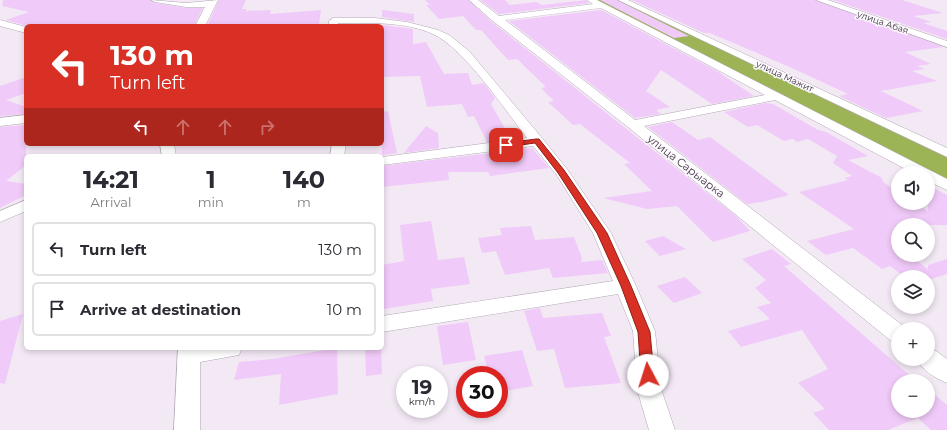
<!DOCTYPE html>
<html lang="en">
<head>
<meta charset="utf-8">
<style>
	:root { --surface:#fff; --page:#f7f7f7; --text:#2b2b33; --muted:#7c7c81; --line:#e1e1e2 }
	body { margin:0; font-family:Montserrat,sans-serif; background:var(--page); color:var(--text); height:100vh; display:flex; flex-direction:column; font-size:15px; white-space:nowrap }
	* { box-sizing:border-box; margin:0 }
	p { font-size:13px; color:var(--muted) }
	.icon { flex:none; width:22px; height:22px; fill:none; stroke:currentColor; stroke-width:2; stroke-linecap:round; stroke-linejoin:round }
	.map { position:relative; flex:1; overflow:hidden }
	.panel { position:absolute; left:24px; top:154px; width:360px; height:196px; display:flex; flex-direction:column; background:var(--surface); border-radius:6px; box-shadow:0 2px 6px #0003 }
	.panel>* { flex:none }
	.banner { position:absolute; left:24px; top:24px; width:360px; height:122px; border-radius:6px; box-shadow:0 2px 6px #0003; background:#d93025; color:#fff; overflow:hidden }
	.controls { position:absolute; left:891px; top:166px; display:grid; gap:8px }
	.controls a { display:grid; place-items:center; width:44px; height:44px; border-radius:50%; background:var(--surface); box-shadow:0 2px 6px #0003; font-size:20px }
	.speed { position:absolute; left:396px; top:366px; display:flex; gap:8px; font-size:20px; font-weight:700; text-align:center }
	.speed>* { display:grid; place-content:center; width:52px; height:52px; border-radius:50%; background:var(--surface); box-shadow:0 2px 6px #0003; line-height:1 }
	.speed small { font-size:10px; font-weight:400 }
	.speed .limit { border:6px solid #d22; background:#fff; color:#111 }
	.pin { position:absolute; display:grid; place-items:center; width:34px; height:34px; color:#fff; margin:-17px; border-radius:8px; box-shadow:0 2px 6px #0006 }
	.me { position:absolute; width:44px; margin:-22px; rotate:355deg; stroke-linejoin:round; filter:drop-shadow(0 0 3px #0008) }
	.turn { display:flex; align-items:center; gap:14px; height:84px; padding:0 20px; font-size:18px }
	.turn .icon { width:52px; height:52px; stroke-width:2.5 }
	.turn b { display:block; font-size:28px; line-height:34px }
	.lanes { display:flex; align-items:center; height:38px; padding:0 20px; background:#0003; justify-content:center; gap:20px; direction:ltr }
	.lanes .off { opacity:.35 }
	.eta { display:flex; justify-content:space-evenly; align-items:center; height:68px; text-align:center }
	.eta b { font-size:24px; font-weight:700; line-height:28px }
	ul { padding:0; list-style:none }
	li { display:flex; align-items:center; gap:12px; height:54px; margin:0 8px 6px; padding:0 12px; border:2px solid var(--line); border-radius:6px }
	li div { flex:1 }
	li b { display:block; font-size:15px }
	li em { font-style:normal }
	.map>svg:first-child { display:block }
	.forest { fill:#9db456 }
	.building { fill:#f0caf8 }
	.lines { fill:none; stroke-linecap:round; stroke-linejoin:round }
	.street-casing { stroke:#b1a8b3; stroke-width:1 }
	.street { fill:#fff; fill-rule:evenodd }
	.route { fill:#d93025; stroke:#8d1f18 }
	.labels { text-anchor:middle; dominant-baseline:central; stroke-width:3; stroke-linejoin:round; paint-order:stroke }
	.far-street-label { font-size:9px; fill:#3b373c; stroke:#fef8ff }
	.street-label { font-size:11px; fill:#3b373c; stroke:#fef8ff }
</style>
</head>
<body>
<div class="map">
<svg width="947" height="430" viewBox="0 0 947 430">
	<rect width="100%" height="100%" fill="#f3e9f5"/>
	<path class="forest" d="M589 0H623L947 153V186L928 173Z"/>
	<path class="building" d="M3 0H150L155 3 186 8H203L194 26H27L6 20 29 12 2 6Z
		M219 0H246L242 9H247L245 11 271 10 270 14 321 10 319 25 207 26Z
		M425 0H468L492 22 736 216 750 231 713 242 677 206 647 209 603 198 652 191 624 164 630 163 580 124 573 125 548 102 554 101 541 88 546 87 517 59 508 60 481 30H476L463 16 439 19 426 5H430Z
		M480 0H505L510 5 536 2 542 5 586 0 589 3 499 14Z
		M600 0H617L689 36 674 38Z
		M632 0H815L944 47 905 52 931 64 917 66 925 69 912 71 937 81 881 91 923 111 886 118 839 96 848 94 792 68 710 33H704Z
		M833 0H902L943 13 913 16 932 22 923 23 947 31V39Z
		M382 10 414 14V22L382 17Z
		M601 10 717 71 754 96 712 104 661 70 646 91 670 107 656 110 661 114 635 118 509 21Z
		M382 25 413 29V44L426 42 444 74 468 73 472 85 484 83 495 98 491 104 511 139 487 142 474 116 468 117 462 104 427 107 420 76 382 77Z
		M26 77V93L6 100 26 107V114L0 116V86Z
		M765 103 773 104 818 130 826 132 868 156 848 160 882 178 883 182 898 192V203H915L928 211V185L947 195V225H898V255H908L928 269V265L947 259V274L928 280V277H905L890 266 882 269 853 248 826 255 807 241 854 229 799 192 848 180 844 178 852 176 833 163 837 156 808 139 797 142 793 139 784 141 757 125 748 127 724 112Z
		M388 111 397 153 382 155V112Z
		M672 122 698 140 710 137 789 195 762 202 747 204 648 127Z
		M26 125V165L6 181 26 184V195L0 208V127Z
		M426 126 438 133 439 148 404 153Z
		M532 148 549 168 490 176 488 172H448L449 180 382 187V166Z
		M431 221 438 260 464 257 470 284 431 289 433 301 384 309 382 265 404 261 400 225Z
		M531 226 535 240 574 237 582 258 581 262 602 260 608 273 553 278 549 268 505 275 496 251 482 253 478 238 502 235 500 228Z
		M663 236 686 249 660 256 645 241Z
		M772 249 791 264 784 266 916 381H898V411H928V389L947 405V430H931L918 418 888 430H829L813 413 825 409 798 383 828 369 802 330 741 347 728 331 770 319 757 307 771 303 755 288 766 280 742 259Z
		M685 277 702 293 674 303 657 286Z
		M540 308 543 318 602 313 611 336 604 337 621 383 565 388 554 349 537 351 524 311Z
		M23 314 5 384 0 383V321Z
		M468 322 476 360 443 365 437 326Z
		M337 348 338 394 279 405 281 374 234 380 239 362 272 359Z
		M365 348H381L382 374 366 376Z
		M522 350 533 386 499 392V375H489L484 356Z"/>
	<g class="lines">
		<g class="street-casing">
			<path id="street" d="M151 0 186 3 218 0 205 26H195L205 7H186L155 2Z
				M469 0H478L499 16 593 4 587 0H597L947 179V190L928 181V173H913L775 100 644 126 906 328 898 329V343L890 340 628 127 493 21ZM601 8 765 95 635 120 505 20Z
				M618 0H628L947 148V157Z
				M816 0H828L947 41V47Z
				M333 18H375L407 22 438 30 449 35 469 51 542 138 567 169 611 233 636 286 655 331 661 389 675 430H649L637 389 633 331 618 294 382 332V316L613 281 593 233 556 174 533 146 382 165V157L527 138C505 110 465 49 433 34 407 22 374 23 345 23H338L339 26H329V21Z
				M0 20 26 27V33L0 26Z
				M26 115V123L0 126V118Z
				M160 144H174L176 156H162Z
				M332 144H346L344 156H330Z
				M26 200V211L0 222V211Z
				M178 348H242L239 355 200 362V430H174Z
				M928 348 936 351 947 359V383C936 379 922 370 917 359H928Z"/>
		</g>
		<use href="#street" class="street"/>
	</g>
	<path class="route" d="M536 139H539L564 170 607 233 631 286 650 332 654 375 652 379 648 380 643 379 641 375 638 332 621 286 597 233 558 173 535 143 506 147 502 145 506 143Z"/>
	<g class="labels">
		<g class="far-street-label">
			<text transform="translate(883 22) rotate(19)">улица Абая</text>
			<text transform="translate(785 76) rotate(25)">улица Мажит</text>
		</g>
		<g class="street-label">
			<text transform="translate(686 166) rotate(38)">улица Сарыарка</text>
		</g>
	</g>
</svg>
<div class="controls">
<a><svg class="icon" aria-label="sound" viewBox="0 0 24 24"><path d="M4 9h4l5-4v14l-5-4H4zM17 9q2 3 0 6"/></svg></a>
<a><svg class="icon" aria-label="search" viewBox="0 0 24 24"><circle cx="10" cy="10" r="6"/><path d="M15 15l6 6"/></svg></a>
<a><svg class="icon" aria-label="layers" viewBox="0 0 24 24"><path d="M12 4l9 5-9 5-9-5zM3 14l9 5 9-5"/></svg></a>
<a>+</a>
<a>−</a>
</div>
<div class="speed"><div>19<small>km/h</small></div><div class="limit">30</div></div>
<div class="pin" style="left:506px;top:145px;background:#d93025"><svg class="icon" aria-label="arrive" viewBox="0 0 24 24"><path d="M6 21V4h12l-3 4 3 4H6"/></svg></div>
<svg class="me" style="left:648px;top:375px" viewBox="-20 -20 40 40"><circle r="19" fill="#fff"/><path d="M0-13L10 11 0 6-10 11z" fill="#d93025"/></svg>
<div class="banner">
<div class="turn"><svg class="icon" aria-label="left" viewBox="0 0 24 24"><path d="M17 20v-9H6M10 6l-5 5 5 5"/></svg><div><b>130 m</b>Turn left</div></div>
<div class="lanes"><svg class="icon" aria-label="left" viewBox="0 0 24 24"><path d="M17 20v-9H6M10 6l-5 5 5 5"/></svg><svg class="icon off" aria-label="ahead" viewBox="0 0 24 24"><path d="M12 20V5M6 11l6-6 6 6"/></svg><svg class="icon off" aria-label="ahead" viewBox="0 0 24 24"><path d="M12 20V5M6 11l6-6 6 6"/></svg><svg class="icon off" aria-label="right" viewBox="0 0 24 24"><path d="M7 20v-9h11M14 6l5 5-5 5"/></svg></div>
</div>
<section class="panel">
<div class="eta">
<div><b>14:21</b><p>Arrival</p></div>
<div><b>1</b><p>min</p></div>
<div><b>140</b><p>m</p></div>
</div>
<ul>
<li><svg class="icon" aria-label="left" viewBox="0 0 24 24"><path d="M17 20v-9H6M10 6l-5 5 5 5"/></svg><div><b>Turn left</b></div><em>130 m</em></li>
<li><svg class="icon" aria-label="arrive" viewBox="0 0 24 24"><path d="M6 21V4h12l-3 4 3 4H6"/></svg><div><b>Arrive at destination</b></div><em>10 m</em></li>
</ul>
</section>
</div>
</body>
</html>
